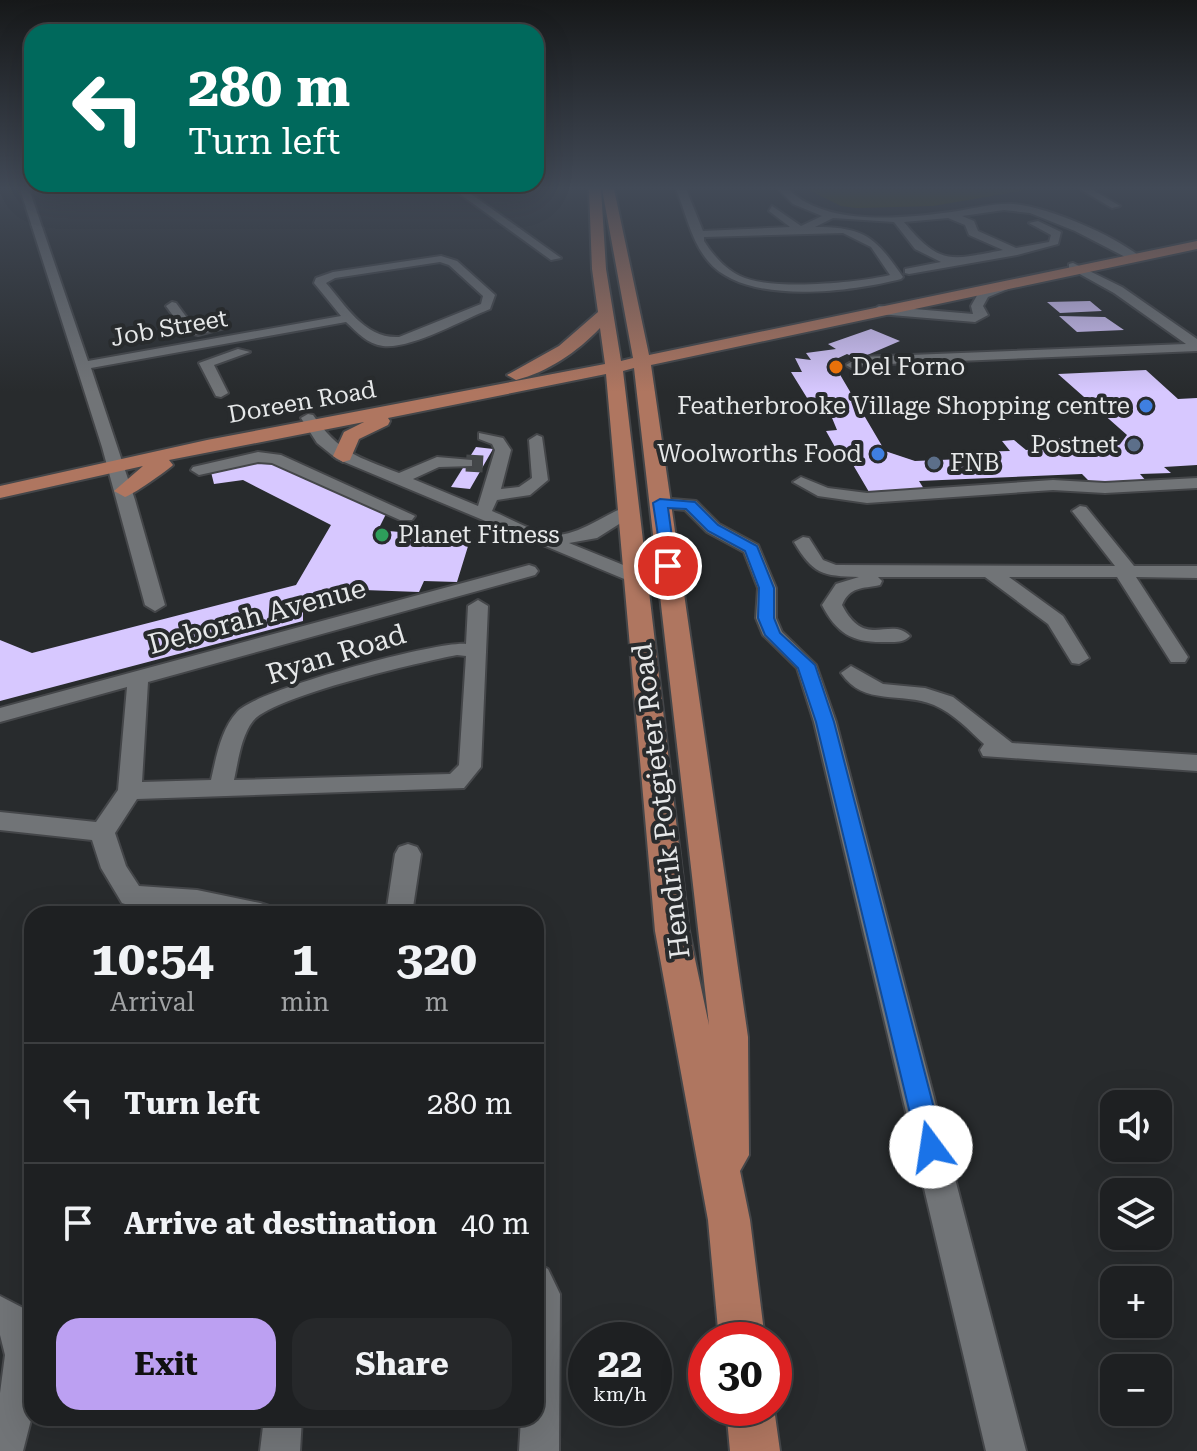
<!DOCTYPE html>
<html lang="en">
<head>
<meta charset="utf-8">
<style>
	:root { --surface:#1e2022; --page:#26282a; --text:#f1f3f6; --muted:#a1a3a5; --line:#3c3e40; --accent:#bca0f2 }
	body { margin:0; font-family:"Roboto Serif",serif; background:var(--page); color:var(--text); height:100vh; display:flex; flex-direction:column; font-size:30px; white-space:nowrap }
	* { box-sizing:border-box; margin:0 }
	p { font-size:26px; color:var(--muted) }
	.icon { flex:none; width:44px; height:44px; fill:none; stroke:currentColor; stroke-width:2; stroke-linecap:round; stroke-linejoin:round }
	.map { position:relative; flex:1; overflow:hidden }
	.side { position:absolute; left:24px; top:906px; width:520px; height:520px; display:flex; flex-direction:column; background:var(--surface); border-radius:24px; box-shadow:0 8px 32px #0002,0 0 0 2px var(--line) }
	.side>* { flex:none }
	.banner { position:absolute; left:24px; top:24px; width:520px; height:168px; border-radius:24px; box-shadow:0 8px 32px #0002,0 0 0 2px var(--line); background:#00695c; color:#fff; overflow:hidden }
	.buttons { position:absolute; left:1100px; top:1090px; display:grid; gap:16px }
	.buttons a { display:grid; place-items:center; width:72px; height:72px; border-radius:16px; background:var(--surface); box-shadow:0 8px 32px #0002,0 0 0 2px var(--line); font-size:40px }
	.speed { position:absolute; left:568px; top:1322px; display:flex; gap:16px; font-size:40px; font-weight:700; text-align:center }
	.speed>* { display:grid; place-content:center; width:104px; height:104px; border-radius:50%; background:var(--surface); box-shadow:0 8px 32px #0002,0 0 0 2px var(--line); line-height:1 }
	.speed small { font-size:20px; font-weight:400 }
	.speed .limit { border:12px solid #d22; background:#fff; color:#111 }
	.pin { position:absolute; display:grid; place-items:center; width:68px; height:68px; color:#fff; margin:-34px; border:4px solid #fff; border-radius:50%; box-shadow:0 2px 8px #0007 }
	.me { position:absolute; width:88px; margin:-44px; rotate:346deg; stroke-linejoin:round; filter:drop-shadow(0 0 6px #0008) }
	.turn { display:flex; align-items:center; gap:28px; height:168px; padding:0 32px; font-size:36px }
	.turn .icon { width:104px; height:104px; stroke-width:2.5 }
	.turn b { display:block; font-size:56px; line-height:68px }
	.eta { display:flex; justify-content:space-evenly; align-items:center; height:136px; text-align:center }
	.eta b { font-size:48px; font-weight:700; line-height:56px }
	.primary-button { display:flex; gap:16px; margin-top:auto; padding:16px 32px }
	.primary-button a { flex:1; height:92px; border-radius:24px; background:var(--accent); color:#111; font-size:32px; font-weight:700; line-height:92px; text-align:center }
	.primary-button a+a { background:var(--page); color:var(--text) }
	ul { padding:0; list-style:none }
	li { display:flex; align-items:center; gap:24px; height:120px; padding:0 32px; border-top:2px solid var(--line) }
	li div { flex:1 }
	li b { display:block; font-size:30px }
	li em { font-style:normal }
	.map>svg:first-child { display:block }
	.green { fill:#404203 }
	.building { fill:#d7c8ff }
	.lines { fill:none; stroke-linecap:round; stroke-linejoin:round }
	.minor-tunnel { stroke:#444749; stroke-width:17; stroke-dasharray:17 9; stroke-linecap:butt }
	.minor-casing { stroke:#444649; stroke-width:4 }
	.major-casing { stroke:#444649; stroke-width:4 }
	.minor { fill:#717477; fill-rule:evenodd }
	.major { fill:#af7660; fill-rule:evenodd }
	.route { fill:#1a73e8; stroke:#114b97; stroke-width:2 }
	.food-dot { fill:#e8710a; stroke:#282b2d; stroke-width:3 }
	.shop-dot { fill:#3f7fe0; stroke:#282b2d; stroke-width:3 }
	.service-dot { fill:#5c6f8a; stroke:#282b2d; stroke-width:3 }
	.leisure-dot { fill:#2e9e5b; stroke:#282b2d; stroke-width:3 }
	.labels { text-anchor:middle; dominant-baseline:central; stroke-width:8; stroke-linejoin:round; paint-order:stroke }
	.far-street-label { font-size:24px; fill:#e6e8e9; stroke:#282b2d }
	.far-poi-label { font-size:24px; fill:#e6e8e9; stroke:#282b2d; text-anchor:start }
	.street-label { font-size:28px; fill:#e6e8e9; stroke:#282b2d }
</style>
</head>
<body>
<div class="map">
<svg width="1197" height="1451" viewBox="0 0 1197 1451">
	<rect width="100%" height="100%" fill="#282b2d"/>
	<path class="green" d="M807 189H1026L1027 190 933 206 857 208 841 206Z"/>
	<path class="building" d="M1090 301 1102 311 1060 313 1047 302Z
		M1059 316 1105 317 1124 330 1077 332Z
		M871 329 900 341 858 359 847 354 832 361 885 451 915 461 963 459 970 452 1010 451 1002 441 1014 440 1026 450 1054 448 1043 438H1062L1071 446 1121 443 1127 435 1058 374 1146 370 1178 399 1197 398V465L1164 467 1171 473 1140 474 1147 482 1092 484 1082 474 919 481 924 489 869 492 842 446 835 447 826 431 837 430 830 413 817 414 791 372H802L795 358 811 360 806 353 836 349 828 344Z
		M476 447 493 449 470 489 451 487Z
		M270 461 387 512 378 530 443 536 441 541 469 543 457 582 424 581 419 592 337 589 335 603 303 611V621L0 701V640L32 653 296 585 331 525 243 480 214 484 211 472Z"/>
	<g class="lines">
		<path class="minor-tunnel" d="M466 463 484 464"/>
		<g class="minor-casing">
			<path id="minor" d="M20 189H29L88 361 341 316 314 283 316 278 333 272 441 256 457 261 495 295 490 309C462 320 412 349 383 346 367 344 357 332 346 322L91 368 135 500 165 605 155 611 145 605 102 447ZM440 262 449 265 483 296 481 304 399 337C365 339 346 306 326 283L335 278Z
				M453 189H464L561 258 551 260Z
				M676 189H686L703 231 790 227 769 211 772 206 801 226 822 216 793 204 778 189H788C827 228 908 218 958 211 977 208 995 203 1013 204 1049 207 1116 236 1143 259L1133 261 1075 231 1030 213 1004 210 962 216 974 221 978 231 1016 248 1049 242 1051 235 1029 223 1038 221 1061 232 1058 244 1017 255 909 274 905 273V269L941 262 915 249 894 222 833 218 815 227C865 227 875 237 903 277L901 279C850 292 745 306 708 261 691 241 686 213 676 189ZM948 218 965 225 969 235 1003 250C951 260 940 266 904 222ZM843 233 871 247 890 275C857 283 770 291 740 276 725 269 713 255 704 241V237Z
				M1080 189H1091L1120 206 1112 208Z
				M1073 263 1122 287 1197 339V351L863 365 853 369 846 365 860 357 1186 344 1114 293 1069 268V264Z
				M1009 281 1013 283V287L988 297 983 306 988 315 975 322 879 314 873 310 879 306 973 314 971 306 979 292Z
				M172 302 176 303 193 326 222 323 228 327 198 335 185 332 166 306Z
				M238 349 250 352 214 365 228 393 221 397 216 396 199 363Z
				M308 414 313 415C339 453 358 457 399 473L437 457 472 460V466L439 467 413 479 478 506 495 450 492 444 479 439V433L503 438 511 450 501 489 519 487 532 478 529 440 537 435 542 437 548 480 530 495 497 500 492 511C507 517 537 534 552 535 583 537 618 503 635 506L637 510 635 514 597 538 569 543 643 573 645 577 636 583 629 581 337 459 317 443 301 418Z
				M258 452 281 455 415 516 412 520H400L272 463 258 462 199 475 191 470 193 467Z
				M801 477 828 488 867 493 1053 480 1105 483 1197 478V488L1105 493 1053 490 867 503 818 496 793 482Z
				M660 498 696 501 719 524 758 545 776 588V618L782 632 816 665 836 722 1026 1451H986L814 722 797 668 763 635 756 618 758 588 744 552 707 532 685 510 654 507 652 503Z
				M1080 506 1086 507 1134 566H1197V578L1136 577 1188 657 1185 662H1171L1117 577H1009L1063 616 1089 658 1079 664 1072 663 1048 624 985 577H878L882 581 880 585C862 589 850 586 842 605 866 651 890 615 910 636 903 643 896 642 886 642 853 643 837 634 822 605L836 584 859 577C822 576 813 574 794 542L803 537 809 538 823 560 836 565 1115 566 1072 511Z
				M529 565 535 567 538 571 535 575 148 682 142 782 211 780C216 758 221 729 237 712 256 690 436 641 466 644L468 606 478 600 488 606 481 767 464 788 137 799 115 833 126 866 139 886 197 890 260 903 269 906 273 914H209L131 906 122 903 101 868 92 840 0 830V812L96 822 118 790 127 687 0 722V708ZM457 655 466 656 459 765 450 774 234 780C238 762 241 736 253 721 273 696 421 662 457 655Z
				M851 666 883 684 925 688 953 697 1012 743 1197 755V771L983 756 980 750 984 744C969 730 953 713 934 705 901 691 864 707 841 673Z
				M408 844 417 847 421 854 412 914H386L395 854 399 847Z
				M536 1263 548 1269 560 1294 559 1451H519L521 1418H536Z
				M0 1296 27 1310 32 1320V1416L23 1451H0V1393L5 1355 0 1335Z
				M264 1418H302L300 1451H260Z"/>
		</g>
		<g class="major-casing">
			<path id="major" d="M589 189H601L606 269 621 361 633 358 602 189H614L649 355 1197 241V249L651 365 748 1037 749 1155 740 1171 750 1220 765 1340H719L708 1220 655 931 606 374 388 418 390 421 388 425 359 439 350 460 343 462 333 456 344 432 364 422 169 460 173 465C168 470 131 496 125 497L114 491 143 466 0 498V486L207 440 605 364 600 328C577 352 548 372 516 380L507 375 559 346 598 312 592 269ZM634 368 709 1025 689 931 623 371Z
				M726 1408H774L780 1451H730Z"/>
		</g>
		<use href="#minor" class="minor"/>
		<use href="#major" class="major"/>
	</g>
	<linearGradient id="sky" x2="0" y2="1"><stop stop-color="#161819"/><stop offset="0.48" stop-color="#424a57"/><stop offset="1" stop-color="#424a57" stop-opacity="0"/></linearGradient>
	<rect width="1197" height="392" fill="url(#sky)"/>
	<path class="route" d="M660 499 695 502 718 525 757 546 774 588V618L780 633 815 665 834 722 944 1147 940 1157 931 1160 921 1157 918 1147 816 722 798 668 765 635 758 618 759 588 745 551 708 531 686 509 668 508 676 566 674 569H663L653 503Z"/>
	<circle class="food-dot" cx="836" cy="367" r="8"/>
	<g class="shop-dot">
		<circle cx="1146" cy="406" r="8"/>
		<circle cx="878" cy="454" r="8"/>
	</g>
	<g class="service-dot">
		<circle cx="1134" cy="445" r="8"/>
		<circle cx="934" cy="463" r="8"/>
	</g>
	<circle class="leisure-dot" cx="382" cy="535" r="8"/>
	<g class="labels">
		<g class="far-street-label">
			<text transform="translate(169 328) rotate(-10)">Job Street</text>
			<text transform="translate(302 402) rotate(-10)">Doreen Road</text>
		</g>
		<g class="far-poi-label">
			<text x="852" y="367">Del Forno</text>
			<text x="1130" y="406" text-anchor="end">Featherbrooke Village Shopping centre</text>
			<text x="1118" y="445" text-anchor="end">Postnet</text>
			<text x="862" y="454" text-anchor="end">Woolworths Food</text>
			<text x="950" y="463">FNB</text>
			<text x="398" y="535">Planet Fitness</text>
		</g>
		<g class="street-label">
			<text transform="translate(257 616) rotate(-15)">Deborah Avenue</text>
			<text transform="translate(336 654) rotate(-17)">Ryan Road</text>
			<text transform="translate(661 801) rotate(-97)">Hendrik Potgieter Road</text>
		</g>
	</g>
</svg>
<div class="buttons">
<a><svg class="icon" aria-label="sound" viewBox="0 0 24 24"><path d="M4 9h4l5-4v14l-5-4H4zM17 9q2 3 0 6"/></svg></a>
<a><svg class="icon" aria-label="layers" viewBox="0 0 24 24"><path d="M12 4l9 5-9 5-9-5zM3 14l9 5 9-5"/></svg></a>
<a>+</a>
<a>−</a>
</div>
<div class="speed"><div>22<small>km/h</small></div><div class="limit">30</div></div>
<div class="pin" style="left:668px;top:566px;background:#d93025"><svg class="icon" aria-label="arrive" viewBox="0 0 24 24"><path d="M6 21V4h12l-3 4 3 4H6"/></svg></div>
<svg class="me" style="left:931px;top:1147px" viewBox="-20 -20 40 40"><circle r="19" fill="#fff"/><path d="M0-13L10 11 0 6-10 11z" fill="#1a73e8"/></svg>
<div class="banner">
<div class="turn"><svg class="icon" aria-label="left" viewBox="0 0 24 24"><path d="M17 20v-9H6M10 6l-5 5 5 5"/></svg><div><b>280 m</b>Turn left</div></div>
</div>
<section class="side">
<div class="eta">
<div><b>10:54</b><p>Arrival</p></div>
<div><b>1</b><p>min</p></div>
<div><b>320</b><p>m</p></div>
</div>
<ul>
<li><svg class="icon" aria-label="left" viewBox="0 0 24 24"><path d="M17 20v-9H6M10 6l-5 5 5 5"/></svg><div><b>Turn left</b></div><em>280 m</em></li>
<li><svg class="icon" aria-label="arrive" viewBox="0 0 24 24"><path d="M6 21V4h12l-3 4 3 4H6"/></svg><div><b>Arrive at destination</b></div><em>40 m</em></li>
</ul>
<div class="primary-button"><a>Exit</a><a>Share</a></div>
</section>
</div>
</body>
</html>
